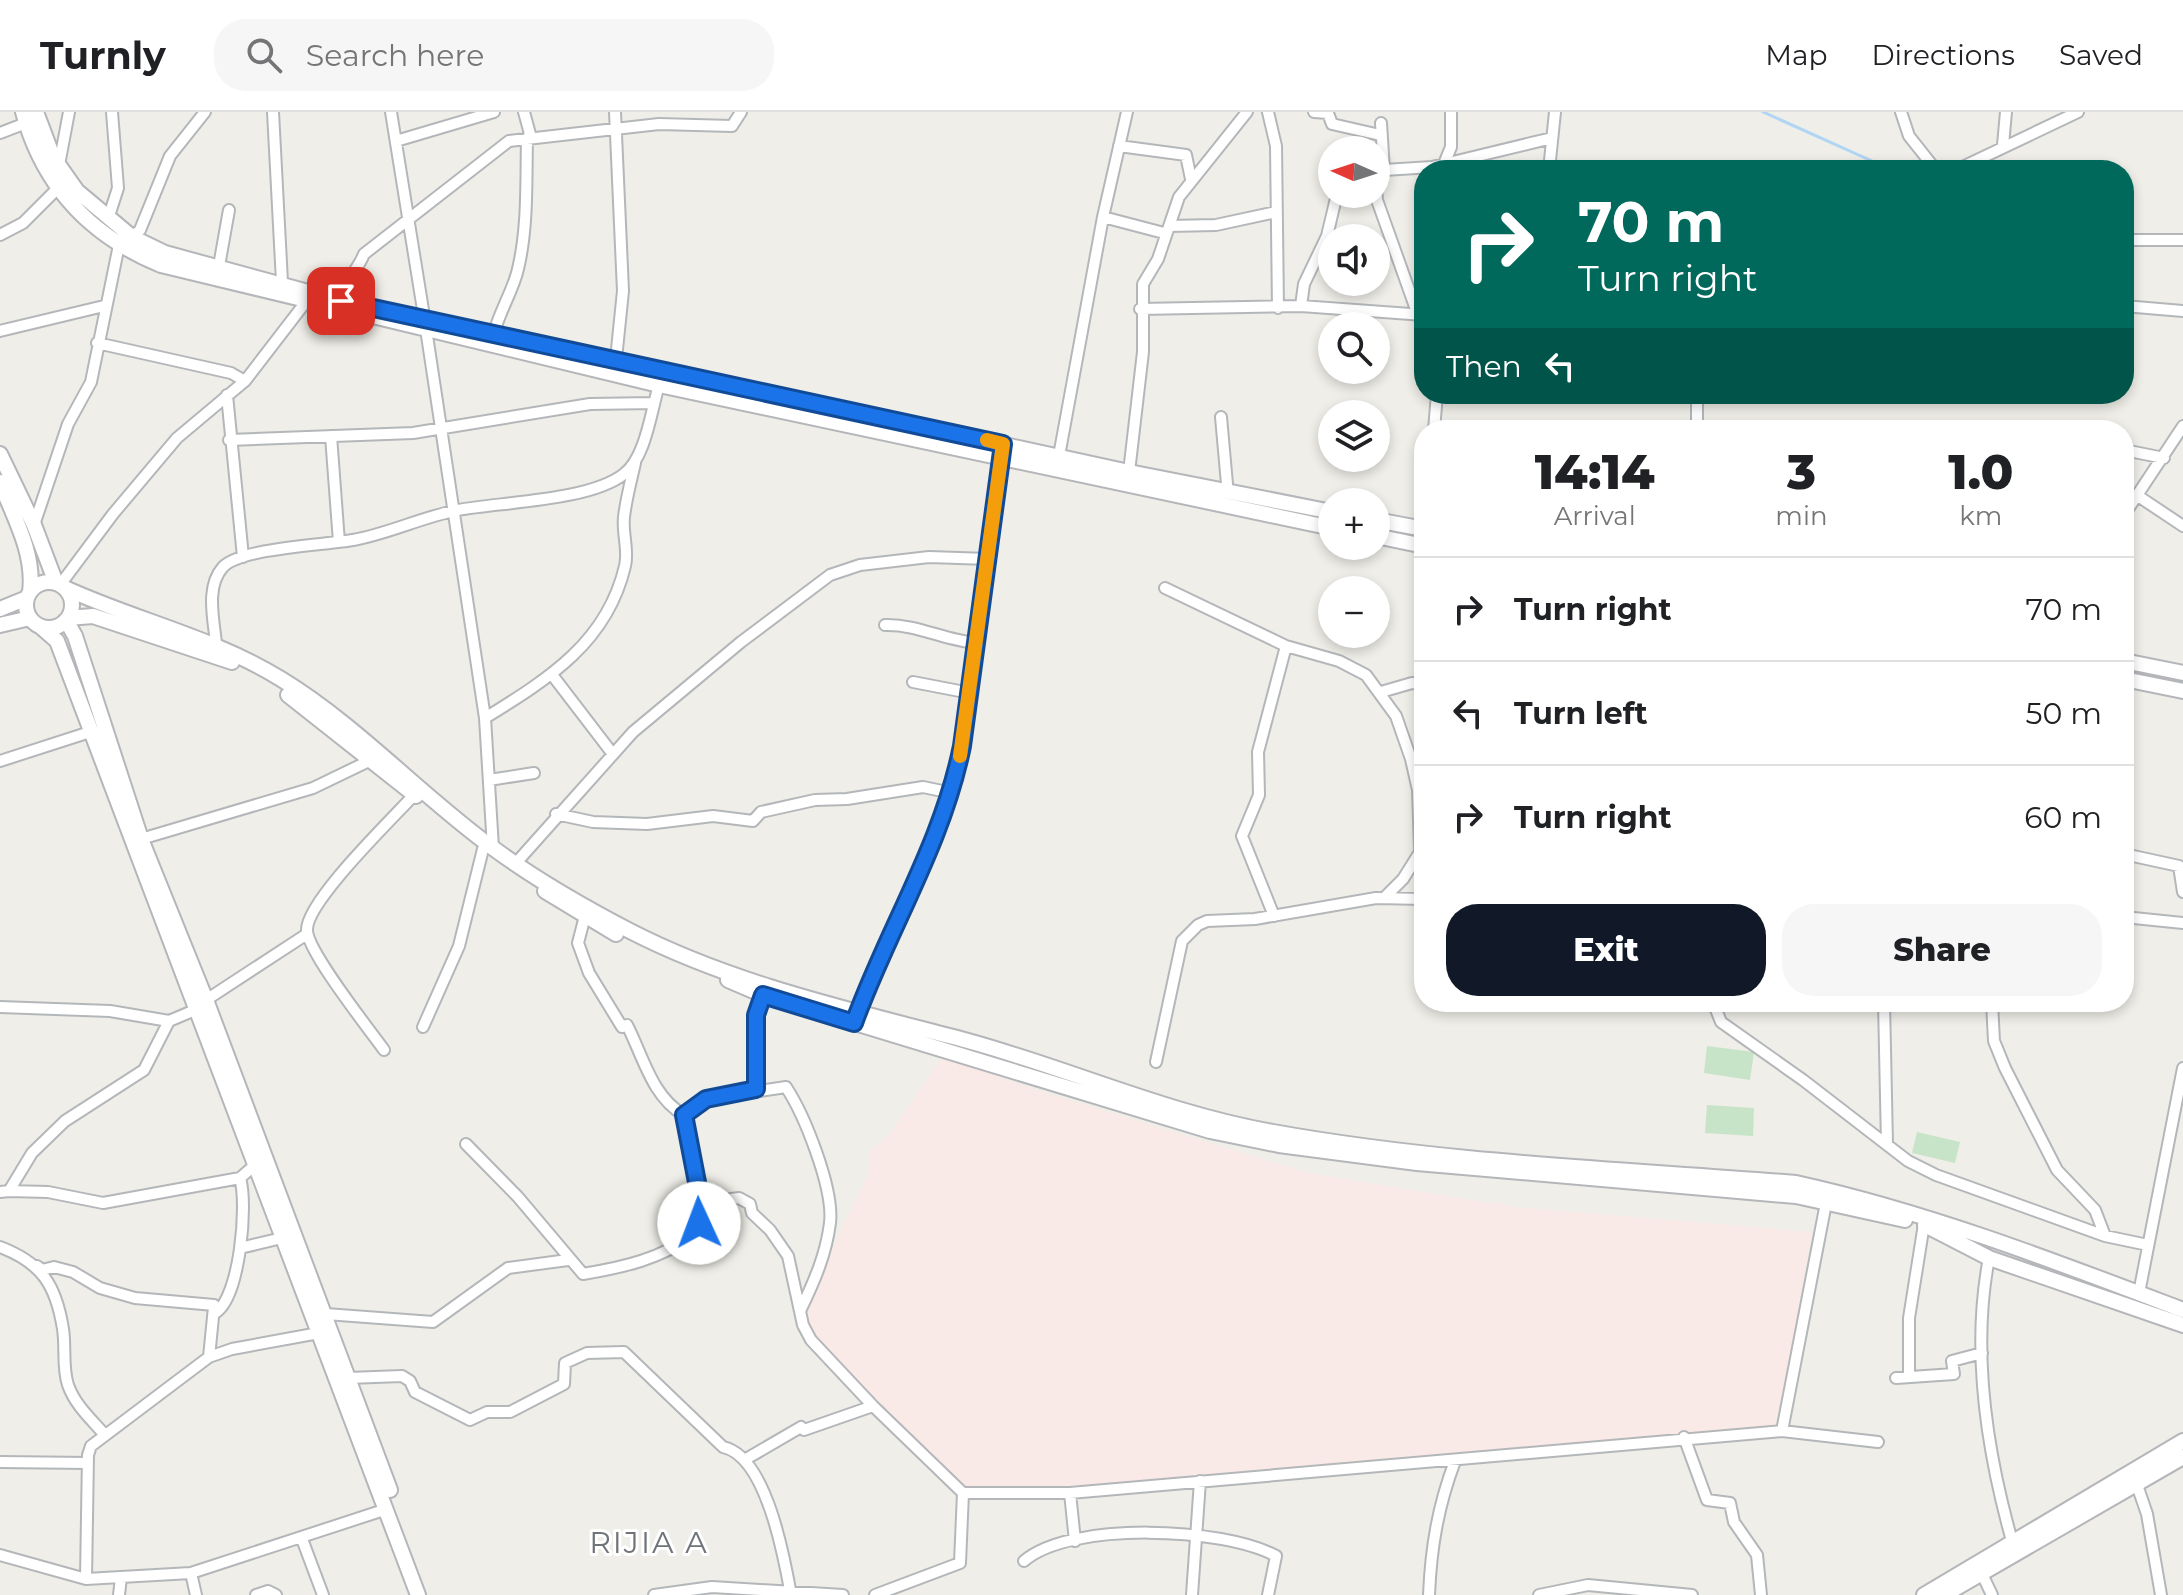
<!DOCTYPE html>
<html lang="en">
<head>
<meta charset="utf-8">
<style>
	:root { --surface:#fff; --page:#f6f6f6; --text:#202124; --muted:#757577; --line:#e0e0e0; --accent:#111827 }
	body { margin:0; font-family:Montserrat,sans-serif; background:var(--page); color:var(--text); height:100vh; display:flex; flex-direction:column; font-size:30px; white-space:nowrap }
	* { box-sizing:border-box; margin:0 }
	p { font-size:26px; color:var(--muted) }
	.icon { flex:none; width:44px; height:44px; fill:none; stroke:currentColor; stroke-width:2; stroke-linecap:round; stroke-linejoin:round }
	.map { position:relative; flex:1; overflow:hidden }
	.drawer { position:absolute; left:1414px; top:308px; width:720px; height:592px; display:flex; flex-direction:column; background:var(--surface); border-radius:32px; box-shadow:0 4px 12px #0003 }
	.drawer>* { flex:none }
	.hud { position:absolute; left:1414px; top:48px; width:720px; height:244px; border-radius:32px; box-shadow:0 4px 12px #0003; background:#00695c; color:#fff; overflow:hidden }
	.needle { width:52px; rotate:273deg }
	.buttons { position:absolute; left:1318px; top:24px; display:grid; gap:16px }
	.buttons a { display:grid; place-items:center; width:72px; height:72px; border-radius:50%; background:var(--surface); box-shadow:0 4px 12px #0003; font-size:40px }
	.pin { position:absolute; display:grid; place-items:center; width:68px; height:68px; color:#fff; margin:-34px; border-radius:16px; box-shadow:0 4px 12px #0006 }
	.me { position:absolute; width:88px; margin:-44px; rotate:358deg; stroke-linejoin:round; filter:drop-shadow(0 0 6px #0008) }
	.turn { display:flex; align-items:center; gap:28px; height:168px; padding:0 32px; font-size:36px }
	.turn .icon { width:104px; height:104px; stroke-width:2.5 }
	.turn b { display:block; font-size:56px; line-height:68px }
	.then { display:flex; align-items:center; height:76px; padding:0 32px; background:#0003; gap:16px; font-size:30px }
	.eta { display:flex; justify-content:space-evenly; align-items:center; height:136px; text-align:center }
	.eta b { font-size:48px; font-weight:800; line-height:56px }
	.action { display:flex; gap:16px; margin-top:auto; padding:16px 32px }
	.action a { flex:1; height:92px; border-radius:32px; background:var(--accent); color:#fff; font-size:32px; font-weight:800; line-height:92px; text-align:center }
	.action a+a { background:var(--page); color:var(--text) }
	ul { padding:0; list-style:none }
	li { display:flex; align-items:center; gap:24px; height:104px; padding:0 32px; border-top:2px solid var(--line) }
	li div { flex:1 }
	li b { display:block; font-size:30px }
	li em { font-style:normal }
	header { display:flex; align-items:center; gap:48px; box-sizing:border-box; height:112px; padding:0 40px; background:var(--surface); border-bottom:2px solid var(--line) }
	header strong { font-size:38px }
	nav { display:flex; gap:44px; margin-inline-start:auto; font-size:28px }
	.search { width:560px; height:72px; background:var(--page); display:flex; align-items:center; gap:20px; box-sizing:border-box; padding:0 28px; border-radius:32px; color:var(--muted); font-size:30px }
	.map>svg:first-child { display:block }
	.medical { fill:#f9e9e7 }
	.green { fill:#c7e3c8 }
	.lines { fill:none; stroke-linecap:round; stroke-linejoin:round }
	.stream { stroke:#b1d5f5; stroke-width:3 }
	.street-casing { stroke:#b4b7ba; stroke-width:14 }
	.secondary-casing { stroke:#b4b6ba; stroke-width:18 }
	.street { stroke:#fff; stroke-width:10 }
	.secondary { stroke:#fff; stroke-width:14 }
	.route-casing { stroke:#114b97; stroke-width:20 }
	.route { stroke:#1a73e8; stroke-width:14 }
	.slow { stroke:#f59e0b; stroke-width:14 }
	.labels { text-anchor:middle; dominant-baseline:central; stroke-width:6; stroke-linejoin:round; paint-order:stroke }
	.neighbourhood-label { font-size:30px; letter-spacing:2px; fill:#707478; stroke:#fff }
</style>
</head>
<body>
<header>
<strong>Turnly</strong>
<div class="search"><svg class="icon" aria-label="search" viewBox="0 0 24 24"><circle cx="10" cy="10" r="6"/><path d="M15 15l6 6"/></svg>Search here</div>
<nav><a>Map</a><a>Directions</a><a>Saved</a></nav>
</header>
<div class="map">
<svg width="2183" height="1483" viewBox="0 0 2183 1483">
	<rect width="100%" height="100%" fill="#efeee8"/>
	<path class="medical" d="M942 945 1049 982 1309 1061 1495 1092 1504 1089V1093L1516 1095 1812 1120 1778 1318 973 1384 888 1305 807 1218 804 1197 868 1062 870 1038 886 1027Z"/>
	<path class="green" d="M1707 934 1754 940 1750 968 1704 961Z
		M1707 993 1754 996 1753 1024 1705 1021Z
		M1917 1020 1960 1030 1955 1051 1912 1041Z"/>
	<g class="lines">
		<path class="stream" d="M1763 0 1892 58"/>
		<g class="street-casing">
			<path id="street" d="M273 0 282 170
				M391 0 424 204
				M615 0 623 179 616 247
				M1268 0 1276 34 1278 196
				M1314 0 1328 1 1332 12 1380 23
				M1901 0 1909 24 1936 58
				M1381 11 1384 58
				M0 21 26 11
				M396 29 494 0
				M2003 33 2006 0
				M1119 34 1186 43 1191 67
				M1444 52 1451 35V0
				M59 53 69 0
				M1549 58 1555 0
				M1956 58 2078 0
				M1376 67 1377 60 1384 58 1432 55 1552 26
				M1376 74 1377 88 1418 203
				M1103 105 1164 121
				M108 107 118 76 112 0
				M1169 114 1216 113 1276 100
				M0 123 23 111 56 78
				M132 125 140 118 170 44 205 0
				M2124 128H2183
				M219 154 229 98
				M341 189C344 168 357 160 364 142L509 29 659 12 732 14 741 0
				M1301 194 1304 172 1327 124 1337 82
				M2124 194 2183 199
				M1140 197 1301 194 1424 203
				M426 217 485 606 493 736
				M0 219 104 194
				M494 221C500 198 513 179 518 157 528 115 526 70 527 27L530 22 524 0
				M97 231 231 261 245 269
				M227 283 243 445
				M1221 305 1227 372
				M1434 318 1437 282
				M1697 318V282
				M331 324 339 430
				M229 328 413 321 590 292 654 291
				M2124 338 2164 346
				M1059 344 1103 105 1127 0
				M1129 360 1143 240V172L1158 147 1179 85 1247 0
				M2138 384 2183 414
				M2124 403 2183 314
				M34 413 68 312 91 270 119 133
				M60 473 113 402 177 326 245 269 305 191
				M1165 476 1286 534 1339 549 1366 563 1396 604 1411 647 1418 678 1420 740 1424 745
				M885 513C918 512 945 529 977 531
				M216 532C214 508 205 475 223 455 241 436 324 433 353 428 388 422 422 405 458 398 501 390 590 389 624 362 646 345 651 299 659 273
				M553 564 612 641
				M913 570 970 581
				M1381 580 1412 571 1424 573
				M485 606C548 567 607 531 625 454 629 438 622 421 624 405 626 387 631 369 635 351
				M0 649 90 620
				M489 668 534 661
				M556 702 593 710 647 712 713 704 753 709 761 700 815 688 847 687 923 675 952 681
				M141 727 313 676 369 649
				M2124 742 2179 754 2183 780
				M516 751 633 620 741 530 830 463 860 453 929 445 988 447
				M1385 785 1403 767 1420 740
				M585 804 578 831 589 861 622 915 627 913C643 944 652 985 684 1003
				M1274 804 1242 724 1259 683 1258 640 1286 534
				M2124 805 2183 811
				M206 888 307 822
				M1713 890 1721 910 1803 968 1908 1049 1936 1063 2105 1124
				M1884 890 1887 1032
				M1992 890 1994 929 2005 956 2057 1058 2095 1098 2105 1124 2148 1133
				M0 895 110 899 169 909
				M856 906 914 778 952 681 970 581 1002 341
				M423 915 459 834 483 737
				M384 938C369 917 307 839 307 818 306 790 392 707 414 683
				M1156 950 1182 829 1198 813 1207 809 1255 807 1376 786 1424 787
				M756 977V903L763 883
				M466 1032 518 1085 583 1162C625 1155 660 1147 695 1122L701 1091 684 1003 706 987 786 975C805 1004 834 1077 830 1111 826 1143 814 1170 800 1199
				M9 1079 48 1080 103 1091 240 1066 256 1052
				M0 1080 9 1079 32 1041 65 1009 144 958 169 909 195 898
				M701 1091 739 1086 750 1092 752 1101 770 1118 788 1144 803 1213 811 1228 873 1294 963 1381H1070L1782 1319 1826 1091
				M0 1135C42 1151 56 1173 63 1217 66 1236 62 1255 68 1273 75 1293 91 1307 104 1322
				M240 1136 282 1126
				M1989 1146C1971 1238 1987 1340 2012 1429
				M37 1154 42 1158 54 1155 73 1160 100 1176 135 1186 214 1193
				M2139 1181 2183 956
				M214 1193 215 1201C240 1186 248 1092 240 1066
				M326 1202 433 1210 508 1156 568 1148
				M209 1245 214 1195
				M1909 1265V1206L1924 1112
				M348 1266 402 1264 410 1269 415 1280 470 1308 487 1300H510L564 1272 565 1251 587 1241 624 1240 723 1335C766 1344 784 1444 791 1483
				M1896 1266 1954 1262 1952 1249 1982 1241
				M1782 1319 1878 1330
				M1684 1325 1707 1388 1730 1391 1734 1410 1757 1443 1761 1483
				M746 1347 801 1315 804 1318 873 1294
				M0 1350 88 1351
				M2137 1373 2147 1402 2161 1483
				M1070 1381 1075 1429
				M302 1427 323 1483
				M0 1443 86 1467 191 1461 387 1397
				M1024 1449C1070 1409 1223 1415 1276 1444L1268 1483
				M1981 1460 1992 1483
				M191 1461 196 1483
				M86 1467 88 1343 91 1334 209 1245 232 1237 319 1221
				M119 1483 121 1465
				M256 1483 268 1479 276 1483
				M654 1483 712 1475 843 1483
				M875 1483 960 1451 963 1381
				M1192 1483 1200 1369
				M1429 1483C1431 1435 1438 1394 1455 1349
				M1539 1483 1588 1473 1692 1483"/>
		</g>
		<g class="secondary-casing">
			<path id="secondary" d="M23 0C43 74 90 124 161 153L659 273 1332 416
				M36 0 53 45 77 79 132 125 165 141 341 189 1129 360 1332 400
				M0 342 34 413 56 471
				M0 370C14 405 35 442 30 480
				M1376 408 1424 417
				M1376 424 1424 434
				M26 493a23 23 0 1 1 46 0a23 23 0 1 1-46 0Z
				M65 476C137 509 213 525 281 567 358 614 420 683 493 736 535 767 584 795 630 819 735 873 855 899 968 929 1070 957 1169 1002 1273 1020 1445 1051 1622 1057 1796 1071 1928 1100 2057 1150 2183 1198
				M0 497 27 486
				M68 506 93 504 232 550
				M66 508 75 524 141 727 206 888 390 1378
				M0 513 30 506
				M41 515 57 529 418 1483
				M2124 549 2183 561
				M2124 567 2183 579
				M288 583 416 684
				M545 779 616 822
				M728 868 763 883 1210 1019 1279 1033 1417 1051 1796 1084 1905 1108
				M1925 1113 1989 1146 2183 1213
				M1924 1483 2183 1329
				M1944 1483 2183 1345"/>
		</g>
		<use href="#street" class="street"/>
		<use href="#secondary" class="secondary"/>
	</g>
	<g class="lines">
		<g class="route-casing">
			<path id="route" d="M341 189 1003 332 962 634C942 733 888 817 854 911L763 883 756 903V977L706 987 684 1003 701 1091 699 1111"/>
		</g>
		<use href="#route" class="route"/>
		<path class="slow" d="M960 644 1003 332 987 328"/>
	</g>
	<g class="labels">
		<g class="neighbourhood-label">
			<text x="649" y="1430">RIJIA A</text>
		</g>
	</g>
</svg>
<div class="buttons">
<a><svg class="needle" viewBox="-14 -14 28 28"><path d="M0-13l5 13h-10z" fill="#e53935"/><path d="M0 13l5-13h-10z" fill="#757577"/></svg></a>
<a><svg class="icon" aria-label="sound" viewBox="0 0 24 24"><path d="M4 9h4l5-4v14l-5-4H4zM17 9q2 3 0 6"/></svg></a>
<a><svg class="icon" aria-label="search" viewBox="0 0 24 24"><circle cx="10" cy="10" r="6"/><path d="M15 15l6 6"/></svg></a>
<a><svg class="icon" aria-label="layers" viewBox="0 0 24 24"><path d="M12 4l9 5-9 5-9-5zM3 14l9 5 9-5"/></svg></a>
<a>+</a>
<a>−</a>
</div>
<div class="pin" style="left:341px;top:189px;background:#d93025"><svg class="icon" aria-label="arrive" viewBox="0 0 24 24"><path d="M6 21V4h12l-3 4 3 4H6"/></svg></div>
<svg class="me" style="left:699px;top:1111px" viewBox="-20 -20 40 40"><circle r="19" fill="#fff"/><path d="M0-13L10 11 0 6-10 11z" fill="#1a73e8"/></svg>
<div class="hud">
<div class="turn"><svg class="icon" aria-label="right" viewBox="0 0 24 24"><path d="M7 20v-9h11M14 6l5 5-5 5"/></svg><div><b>70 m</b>Turn right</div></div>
<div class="then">Then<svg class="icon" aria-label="left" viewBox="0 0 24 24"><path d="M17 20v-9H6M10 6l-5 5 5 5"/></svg></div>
</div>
<section class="drawer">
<div class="eta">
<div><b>14:14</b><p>Arrival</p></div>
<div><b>3</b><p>min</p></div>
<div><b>1.0</b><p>km</p></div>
</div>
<ul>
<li><svg class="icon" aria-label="right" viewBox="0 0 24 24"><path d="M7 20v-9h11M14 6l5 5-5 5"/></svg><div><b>Turn right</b></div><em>70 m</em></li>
<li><svg class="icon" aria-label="left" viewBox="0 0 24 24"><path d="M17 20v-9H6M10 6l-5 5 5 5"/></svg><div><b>Turn left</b></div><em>50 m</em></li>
<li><svg class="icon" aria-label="right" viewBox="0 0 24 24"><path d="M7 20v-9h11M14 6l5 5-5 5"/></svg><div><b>Turn right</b></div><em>60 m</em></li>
</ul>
<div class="action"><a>Exit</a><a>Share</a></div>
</section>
</div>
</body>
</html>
